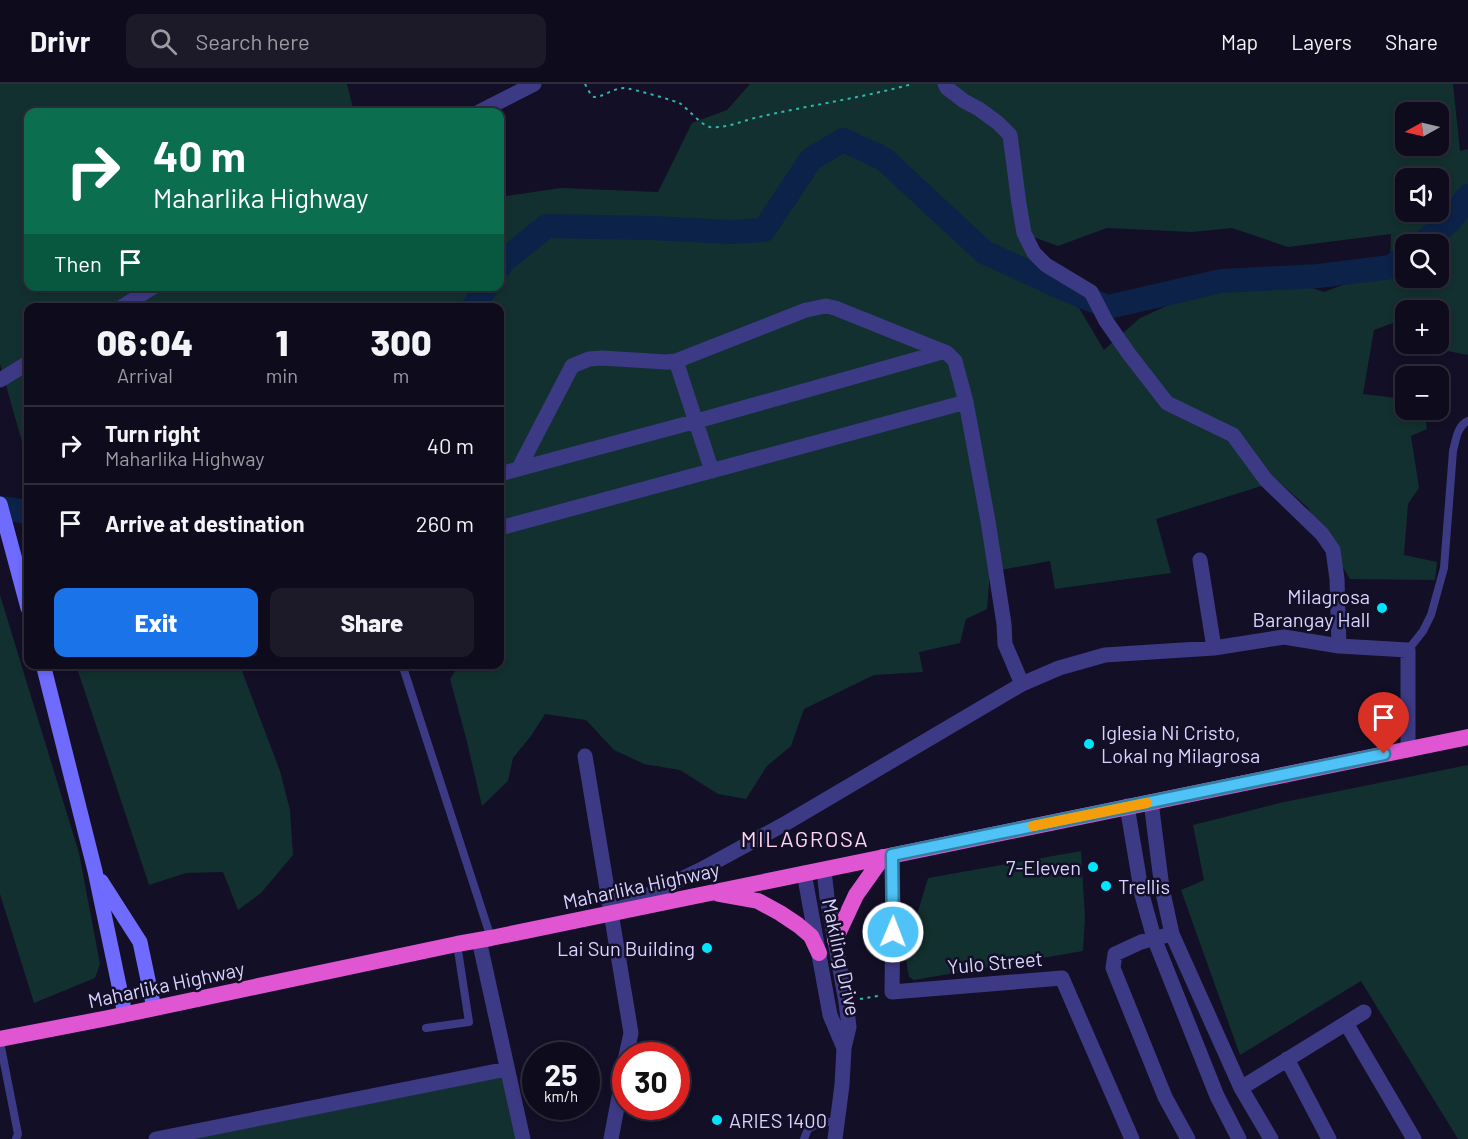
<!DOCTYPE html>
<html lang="en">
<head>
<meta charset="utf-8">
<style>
	:root { --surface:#0e0b1c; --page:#1c1929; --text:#f1f3f6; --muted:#9b9ba3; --line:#2e2b3b; --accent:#1a73e8 }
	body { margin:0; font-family:Barlow,sans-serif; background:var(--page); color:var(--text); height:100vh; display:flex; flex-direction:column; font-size:22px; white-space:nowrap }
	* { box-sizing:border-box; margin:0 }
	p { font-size:20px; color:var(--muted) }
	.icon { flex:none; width:33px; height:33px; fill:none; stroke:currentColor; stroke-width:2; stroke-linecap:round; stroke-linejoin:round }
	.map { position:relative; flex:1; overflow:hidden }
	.sheet { position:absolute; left:24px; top:219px; width:480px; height:366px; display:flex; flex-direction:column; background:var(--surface); border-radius:12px; box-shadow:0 3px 9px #0003,0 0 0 2px var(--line) }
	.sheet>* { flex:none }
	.top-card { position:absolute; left:24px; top:24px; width:480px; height:183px; border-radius:12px; box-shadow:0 3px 9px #0003,0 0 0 2px var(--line); background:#0b6e4f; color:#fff; overflow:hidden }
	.needle { width:39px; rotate:262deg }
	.buttons { position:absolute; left:1395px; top:18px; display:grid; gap:12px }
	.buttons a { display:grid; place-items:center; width:54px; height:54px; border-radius:12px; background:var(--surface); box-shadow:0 3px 9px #0003,0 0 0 2px var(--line); font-size:30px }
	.speed { position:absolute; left:522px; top:958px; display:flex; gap:12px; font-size:30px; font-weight:700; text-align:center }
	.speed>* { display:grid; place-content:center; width:78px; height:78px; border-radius:50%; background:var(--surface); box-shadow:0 3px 9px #0003,0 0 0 2px var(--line); line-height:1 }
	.speed small { font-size:15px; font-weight:400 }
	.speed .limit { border:9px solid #d22; background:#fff; color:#111 }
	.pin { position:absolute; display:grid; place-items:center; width:51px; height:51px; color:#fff; margin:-62px -26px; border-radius:50% 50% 50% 0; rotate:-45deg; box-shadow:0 0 6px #0007 }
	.pin .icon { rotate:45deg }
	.me { position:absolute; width:66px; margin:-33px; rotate:1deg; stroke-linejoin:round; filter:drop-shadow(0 0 4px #0008) }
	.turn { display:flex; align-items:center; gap:21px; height:126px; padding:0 30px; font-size:27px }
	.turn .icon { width:78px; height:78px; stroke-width:2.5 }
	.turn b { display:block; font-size:42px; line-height:51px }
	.then { display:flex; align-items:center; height:57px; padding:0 30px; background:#0003; gap:12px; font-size:22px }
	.eta { display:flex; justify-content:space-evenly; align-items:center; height:102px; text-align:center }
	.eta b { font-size:36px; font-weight:800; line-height:42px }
	.action { display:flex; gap:12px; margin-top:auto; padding:12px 30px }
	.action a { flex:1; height:69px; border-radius:12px; background:var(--accent); color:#fff; font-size:24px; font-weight:800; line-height:69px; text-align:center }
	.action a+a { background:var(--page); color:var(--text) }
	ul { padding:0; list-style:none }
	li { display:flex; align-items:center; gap:18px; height:78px; padding:0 30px; border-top:2px solid var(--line) }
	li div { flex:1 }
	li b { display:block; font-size:22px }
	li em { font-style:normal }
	header { display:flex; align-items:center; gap:36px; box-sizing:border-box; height:84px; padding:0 30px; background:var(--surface); border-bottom:2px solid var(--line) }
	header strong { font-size:28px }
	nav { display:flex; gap:33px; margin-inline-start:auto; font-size:21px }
	.search { width:420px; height:54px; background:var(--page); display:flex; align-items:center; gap:15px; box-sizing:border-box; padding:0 21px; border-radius:12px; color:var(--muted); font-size:22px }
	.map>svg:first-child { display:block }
	.green { fill:#12302f; fill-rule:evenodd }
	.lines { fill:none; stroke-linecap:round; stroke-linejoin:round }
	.river { stroke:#0c2248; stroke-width:24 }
	.path { stroke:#2fb8b0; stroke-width:2; stroke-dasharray:3 4.5; stroke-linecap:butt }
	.service { stroke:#3d3a85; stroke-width:8 }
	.minor { stroke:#3d3a85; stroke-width:15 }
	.secondary { stroke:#6f6bff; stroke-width:15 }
	.trunk { stroke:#e055d1; stroke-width:16 }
	.route-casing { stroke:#337fa1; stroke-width:15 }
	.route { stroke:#4fc3f7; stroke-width:10 }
	.slow { stroke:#f59e0b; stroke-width:10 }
	.poi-dot { fill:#00e5ff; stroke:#130f26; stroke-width:2 }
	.labels { text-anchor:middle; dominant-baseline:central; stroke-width:5; stroke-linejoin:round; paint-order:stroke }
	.poi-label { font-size:20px; fill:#d9d4ff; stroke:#130f26; text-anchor:end }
	.street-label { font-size:20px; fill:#d9d4ff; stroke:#130f26 }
	.quarter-label { font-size:22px; letter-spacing:1.5px; fill:#ffd6f0; stroke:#130f26 }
</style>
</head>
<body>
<header>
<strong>Drivr</strong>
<div class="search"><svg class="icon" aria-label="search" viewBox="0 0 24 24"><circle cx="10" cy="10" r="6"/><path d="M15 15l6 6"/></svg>Search here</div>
<nav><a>Map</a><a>Layers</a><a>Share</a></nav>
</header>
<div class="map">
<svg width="1468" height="1055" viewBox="0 0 1468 1055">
	<rect width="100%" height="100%" fill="#130f26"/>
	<path class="green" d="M0 0H347L354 28H28V202H500V113L561 104 658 108 692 39 727 26 750 0H1453L1460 67 1468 65V271L1427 263 1428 260H1438V226H1428L1422 217 1412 226H1406L1405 232 1401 236 1374 246 1363 310 1405 315 1406 326H1424L1427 345 1411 352 1419 404 1408 420 1404 471 1437 478 1435 496 1350 495 1307 423 1278 397 1156 435 1171 489 1055 505 1050 477 990 488 987 525 966 535 960 559 919 568 923 588 874 591 804 625 791 662 767 682 746 715 718 710 680 686 644 680 614 666 586 636 545 630 531 652 513 674 508 697 482 722 466 654 450 595 459 581 500 580V224H28V379L0 280ZM1406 28H1438V62H1406ZM1406 94H1438V128H1406ZM1107 144 1192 148 1232 144 1288 163 1391 150 1390 183 1324 208 1284 194 1221 197 1140 234 1104 266 1069 207 1025 150 1058 162ZM1406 160H1438V194H1406Z
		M0 511 79 769 100 880 95 894 34 919 0 810Z
		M76 581H248L242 587 280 687 290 726 293 771 261 809 238 826 223 788 186 789 149 801Z
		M1468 681V1055H1458L1361 897 1240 971 1181 806 1204 796 1193 741 1284 718Z
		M1081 767 1085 833 1083 867 914 896 909 893 905 870 928 794Z
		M504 987 522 1055H172Z"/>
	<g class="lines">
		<path class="river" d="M1420 160 1448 139 1468 112
			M500 182 503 177 547 142 651 144 731 148 764 146 811 75 843 56 884 75 984 168 1069 207 1108 223 1221 197 1318 192 1391 183 1406 171
			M473 224 487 202
			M0 424 28 428"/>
		<path class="path" d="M585 0 591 11 594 13C604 13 613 4 624 4 630 4 677 17 681 20 689 26 701 41 710 43 726 45 744 36 759 33 810 21 862 14 912 0
			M860 915 878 912"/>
		<path class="service" d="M1408 566 1423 547 1431 531 1444 484 1453 367C1456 356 1457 342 1468 337
			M402 580 491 854
			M426 944 469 938 457 860
			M0 958 18 1050 16 1055
			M804 1055 808 1045 819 1039 837 1037"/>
		<path class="minor" d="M945 0 947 4 964 17 979 25 998 39 1010 51 1019 120 1024 149 1034 169 1046 181 1091 208 1106 237 1129 270 1167 319 1233 351 1266 396 1322 450 1333 466 1337 495 1339 562
			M479 28 534 0
			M120 224 155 202
			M676 277 712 387
			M0 296 28 279
			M519 384 572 282 589 275 602 274 666 278 676 277 806 226 826 222 835 224 947 269 955 277 966 318 988 437 1004 540 1005 560 1022 600
			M500 390 697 337 942 268
			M500 444 966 318
			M1200 476 1214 564
			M585 672 631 949 626 972
			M1151 718 1162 804 1172 850 1241 1004 1271 1055
			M1127 722 1142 811 1154 854 1217 1012 1239 1055
			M892 771 893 827 892 908 1062 894 1132 1055
			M824 786 827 813 846 918 849 943 844 964 842 1001 835 1055
			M804 789 830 931 844 964
			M621 824 702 785 788 738 1022 600 1059 584 1105 571 1214 564 1284 553 1339 562 1408 566V666
			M1164 852 1141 858 1115 870 1113 884 1165 1013 1188 1055
			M479 856 523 1055
			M1346 939 1414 1055
			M1287 975 1329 1055
			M1241 1004 1364 928
			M156 1055 507 985
			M611 1055 626 976"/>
		<path class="secondary" d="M0 420 28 524
			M43 580 95 787 125 930
			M101 797 140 858 154 924"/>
		<path class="trunk" d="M719 810 758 817 780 829 798 841 811 852 819 869
			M835 856 856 811 883 773
			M0 955 108 934 457 860 491 854 1468 653"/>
	</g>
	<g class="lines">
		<g class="route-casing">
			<path id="route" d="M893 848 892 771 1384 670"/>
		</g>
		<use href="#route" class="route"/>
		<path class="slow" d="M1033 742 1147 719"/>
	</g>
	<g class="poi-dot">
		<circle cx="1382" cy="524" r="6"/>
		<circle cx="1089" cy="660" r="6"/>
		<circle cx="1093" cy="783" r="6"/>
		<circle cx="1106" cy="802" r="6"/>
		<circle cx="707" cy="864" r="6"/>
		<circle cx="717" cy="1036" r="6"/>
	</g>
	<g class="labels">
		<g class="poi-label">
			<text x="1370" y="512">Milagrosa<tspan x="1370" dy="23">Barangay Hall</tspan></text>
			<text x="1101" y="648" text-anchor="start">Iglesia Ni Cristo,<tspan x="1101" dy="23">Lokal ng Milagrosa</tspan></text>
			<text x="1081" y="783">7-Eleven</text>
			<text x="1118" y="802" text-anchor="start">Trellis</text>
			<text x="695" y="864">Lai Sun Building</text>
			<text x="729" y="1036" text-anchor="start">ARIES 1400</text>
		</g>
		<g class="street-label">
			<text transform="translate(641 801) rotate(-12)">Maharlika Highway</text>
			<text transform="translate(842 873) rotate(78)">Makiling Drive</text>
			<text transform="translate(995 878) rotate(-5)">Yulo Street</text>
			<text transform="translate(166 900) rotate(-12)">Maharlika Highway</text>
		</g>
		<g class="quarter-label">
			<text x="805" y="754">MILAGROSA</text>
		</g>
	</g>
</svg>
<div class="buttons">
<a><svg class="needle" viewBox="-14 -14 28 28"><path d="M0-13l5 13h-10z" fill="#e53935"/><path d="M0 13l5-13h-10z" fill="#9b9ba3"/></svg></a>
<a><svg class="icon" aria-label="sound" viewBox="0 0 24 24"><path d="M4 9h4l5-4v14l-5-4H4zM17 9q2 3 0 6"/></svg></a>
<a><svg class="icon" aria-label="search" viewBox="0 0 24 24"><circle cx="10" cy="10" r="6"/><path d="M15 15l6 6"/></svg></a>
<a>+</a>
<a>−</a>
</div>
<div class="speed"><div>25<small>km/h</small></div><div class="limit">30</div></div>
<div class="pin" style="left:1384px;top:670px;background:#d93025"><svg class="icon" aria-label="arrive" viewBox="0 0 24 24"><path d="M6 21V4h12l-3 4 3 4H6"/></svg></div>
<svg class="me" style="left:893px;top:848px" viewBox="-20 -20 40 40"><circle r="17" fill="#4fc3f7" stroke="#fff" stroke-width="3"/><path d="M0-11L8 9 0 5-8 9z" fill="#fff"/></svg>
<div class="top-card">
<div class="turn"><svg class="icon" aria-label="right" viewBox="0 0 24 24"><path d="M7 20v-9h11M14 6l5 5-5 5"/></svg><div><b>40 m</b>Maharlika Highway</div></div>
<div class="then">Then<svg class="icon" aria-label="arrive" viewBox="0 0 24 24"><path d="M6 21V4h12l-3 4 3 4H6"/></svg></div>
</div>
<section class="sheet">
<div class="eta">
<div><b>06:04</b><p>Arrival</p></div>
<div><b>1</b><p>min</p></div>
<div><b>300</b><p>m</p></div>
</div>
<ul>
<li><svg class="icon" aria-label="right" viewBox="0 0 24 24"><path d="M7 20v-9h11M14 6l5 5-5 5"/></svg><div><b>Turn right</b><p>Maharlika Highway</p></div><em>40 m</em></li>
<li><svg class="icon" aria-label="arrive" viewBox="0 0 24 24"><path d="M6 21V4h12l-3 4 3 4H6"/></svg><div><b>Arrive at destination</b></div><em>260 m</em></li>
</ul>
<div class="action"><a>Exit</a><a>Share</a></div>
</section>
</div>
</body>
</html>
